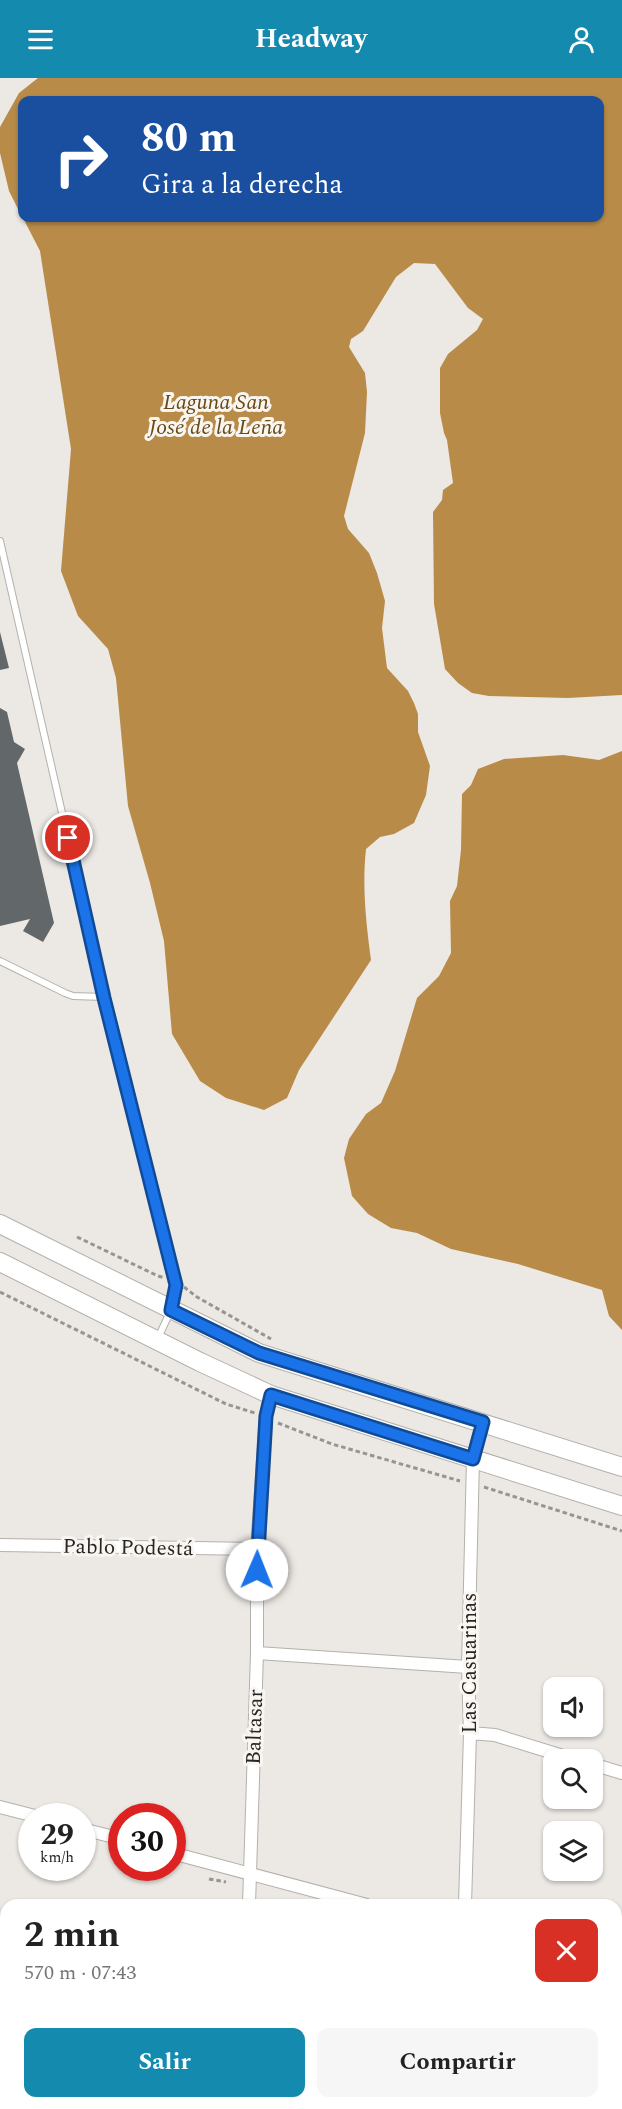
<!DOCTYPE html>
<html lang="es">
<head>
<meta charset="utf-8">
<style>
	:root { --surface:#fff; --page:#f6f6f6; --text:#222; --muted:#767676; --accent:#148aae }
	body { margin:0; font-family:Spectral,serif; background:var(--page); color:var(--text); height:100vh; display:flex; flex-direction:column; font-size:22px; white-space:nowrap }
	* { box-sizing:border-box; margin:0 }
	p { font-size:20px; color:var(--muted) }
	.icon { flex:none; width:33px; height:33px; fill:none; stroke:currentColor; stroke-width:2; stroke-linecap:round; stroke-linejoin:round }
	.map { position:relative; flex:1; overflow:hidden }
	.details { position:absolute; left:0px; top:1821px; width:622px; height:210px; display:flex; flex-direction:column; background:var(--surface); border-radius:18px 18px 0 0; box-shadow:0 2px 4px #0004 }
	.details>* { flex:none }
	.hud { position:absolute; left:18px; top:18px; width:586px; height:126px; border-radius:12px; box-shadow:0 2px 4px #0004; background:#1a4fa0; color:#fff; overflow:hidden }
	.tools { position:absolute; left:543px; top:1599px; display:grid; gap:12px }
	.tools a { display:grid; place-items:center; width:60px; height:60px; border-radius:12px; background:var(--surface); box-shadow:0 2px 4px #0004; font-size:30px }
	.speed { position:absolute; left:18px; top:1725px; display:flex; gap:12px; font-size:30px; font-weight:700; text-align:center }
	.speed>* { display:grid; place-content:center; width:78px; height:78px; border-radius:50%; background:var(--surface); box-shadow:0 2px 4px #0004; line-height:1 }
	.speed small { font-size:15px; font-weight:400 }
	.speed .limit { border:9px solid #d22; background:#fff; color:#111 }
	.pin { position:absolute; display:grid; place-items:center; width:51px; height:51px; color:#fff; margin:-26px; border:3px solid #fff; border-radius:50%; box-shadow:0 2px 6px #0007 }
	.me { position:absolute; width:66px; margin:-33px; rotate:1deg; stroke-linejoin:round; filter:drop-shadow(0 0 4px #0008) }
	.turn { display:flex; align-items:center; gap:21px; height:126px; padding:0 24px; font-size:27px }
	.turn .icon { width:78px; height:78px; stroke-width:2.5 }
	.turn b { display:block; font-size:42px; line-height:51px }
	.round { display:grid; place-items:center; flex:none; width:63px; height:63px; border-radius:12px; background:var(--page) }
	.summary { display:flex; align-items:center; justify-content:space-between; height:102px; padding:0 24px }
	h1 { font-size:36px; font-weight:700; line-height:45px }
	.button { display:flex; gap:12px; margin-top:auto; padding:12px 24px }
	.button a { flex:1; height:69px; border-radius:12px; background:var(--accent); color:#fff; font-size:24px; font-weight:700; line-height:69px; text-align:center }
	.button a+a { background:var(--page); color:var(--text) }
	header { display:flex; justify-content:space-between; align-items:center; height:78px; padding:0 24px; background:var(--accent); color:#fff; font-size:27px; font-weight:700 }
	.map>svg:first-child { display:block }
	.water { fill:#b88b49 }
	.building { fill:#626769 }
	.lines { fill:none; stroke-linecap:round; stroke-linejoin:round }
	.service-casing { stroke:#b4b1ad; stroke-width:8 }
	.minor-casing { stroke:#b4b1ad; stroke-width:14 }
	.secondary-casing { stroke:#b4b1ad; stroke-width:20 }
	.path { stroke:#979491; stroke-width:3; stroke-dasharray:4.5 3; stroke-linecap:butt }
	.service { stroke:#fff; stroke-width:6 }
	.minor { stroke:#fff; stroke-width:12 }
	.secondary { stroke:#fff; stroke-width:18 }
	.route-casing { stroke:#114b97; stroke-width:15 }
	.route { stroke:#1a73e8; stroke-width:10 }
	.labels { text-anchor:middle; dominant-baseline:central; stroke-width:6; stroke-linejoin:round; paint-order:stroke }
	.street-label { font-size:21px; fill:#272524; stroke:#f9f6f1 }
	.water-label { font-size:22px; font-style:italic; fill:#694916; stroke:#f9f6f1 }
</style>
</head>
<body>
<header><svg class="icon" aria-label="menu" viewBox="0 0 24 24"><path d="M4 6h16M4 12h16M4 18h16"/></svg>Headway<svg class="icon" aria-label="person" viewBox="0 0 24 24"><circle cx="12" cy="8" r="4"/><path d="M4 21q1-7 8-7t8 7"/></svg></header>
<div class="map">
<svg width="622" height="2031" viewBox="0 0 622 2031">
	<rect width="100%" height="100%" fill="#ece8e4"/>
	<path class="water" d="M38 0H622V617L568 620 489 618 472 615 458 605 445 591 434 526 433 434 442 422 443 412 453 405 447 362 444 355 440 335V290L448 276 477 252 483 241 468 230 435 186 414 185 396 199 363 253 351 261 349 269 365 295 367 314 365 355 344 438 348 451 369 475 377 495 385 523 382 550 387 590 408 613 414 625 418 636V654L430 688 426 717 414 745 394 756 380 759 366 771C362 809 366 844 371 882L299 992 287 1020 264 1032 226 1020 200 1003 172 956 164 863 150 805 128 728 116 600 108 571 78 538 61 493 71 371 40 173 23 140H600V22H22V139L9 113 0 75V49L19 15Z
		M622 673V1252L609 1238 602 1212 518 1186 451 1171 417 1155 391 1150 368 1136 352 1118 344 1080 349 1061 366 1036 381 1025 395 993 417 920 439 898 451 875 450 823 457 808 461 772 462 716 471 707 478 691 504 681 563 677 599 682Z"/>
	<path class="building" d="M0 554 9 590 0 592Z
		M0 630 7 634 14 664 25 671 17 685 54 845 43 864 23 853 30 841 0 848Z"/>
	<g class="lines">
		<g class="service-casing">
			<path id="service" d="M0 463 104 919 176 1207 171 1232 158 1260
				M0 883 65 915 73 918 104 919"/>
		</g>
		<g class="minor-casing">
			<path id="minor" d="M0 1467 257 1471
				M257 1575 468 1589
				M470 1655 495 1657 576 1682
				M592 1686 622 1695
				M0 1729 35 1738
				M82 1751 122 1761
				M172 1775 367 1827
				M249 1827 257 1575V1471L266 1338 271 1317
				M465 1827 470 1655 468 1589 473 1381 483 1344
				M616 1894 622 1896
				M244 2031V2025"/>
		</g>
		<g class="secondary-casing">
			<path id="secondary" d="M0 1146 259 1275 622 1389
				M0 1184 200 1284 271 1317 622 1428
				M0 1878 6 1880
				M514 2025 536 2031"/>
		</g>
		<path class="path" d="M77 1159 158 1198 165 1200
			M184 1209 197 1219 271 1261
			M0 1214 226 1326 255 1335
			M278 1345 332 1366 460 1403
			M484 1409 622 1453
			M209 1801 226 1804"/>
		<use href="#service" class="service"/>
		<use href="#minor" class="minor"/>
		<use href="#secondary" class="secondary"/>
	</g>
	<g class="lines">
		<g class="route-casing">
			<path id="route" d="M68 760 104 920 176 1207 171 1232 259 1275 483 1344 473 1381 271 1317 266 1338 257 1492"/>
		</g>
		<use href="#route" class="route"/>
	</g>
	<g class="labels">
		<g class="street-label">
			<text transform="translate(128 1470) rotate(1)">Pablo Podestá</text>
			<text transform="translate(470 1585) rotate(-90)">Las Casuarinas</text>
			<text transform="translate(255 1649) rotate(-88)">Baltasar</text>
		</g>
		<g class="water-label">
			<text x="216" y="324">Laguna San<tspan x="216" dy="25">José de la Leña</tspan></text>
		</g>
	</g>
</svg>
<div class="tools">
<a><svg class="icon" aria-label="sound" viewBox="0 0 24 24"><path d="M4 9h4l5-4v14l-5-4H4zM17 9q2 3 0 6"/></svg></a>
<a><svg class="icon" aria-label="search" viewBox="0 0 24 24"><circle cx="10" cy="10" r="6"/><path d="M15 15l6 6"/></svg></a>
<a><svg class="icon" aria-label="layers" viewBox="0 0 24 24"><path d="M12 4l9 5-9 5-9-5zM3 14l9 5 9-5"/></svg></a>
</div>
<div class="speed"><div>29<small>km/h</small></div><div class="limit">30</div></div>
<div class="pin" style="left:68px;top:760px;background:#d93025"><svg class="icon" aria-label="arrive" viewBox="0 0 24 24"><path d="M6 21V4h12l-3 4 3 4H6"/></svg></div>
<svg class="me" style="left:257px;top:1492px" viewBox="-20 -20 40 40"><circle r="19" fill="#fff"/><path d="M0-13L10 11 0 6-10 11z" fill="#1a73e8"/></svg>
<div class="hud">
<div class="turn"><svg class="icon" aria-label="right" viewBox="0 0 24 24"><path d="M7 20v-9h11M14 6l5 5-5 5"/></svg><div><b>80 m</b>Gira a la derecha</div></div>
</div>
<section class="details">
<div class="summary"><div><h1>2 min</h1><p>570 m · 07:43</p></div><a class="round" style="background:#d93025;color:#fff"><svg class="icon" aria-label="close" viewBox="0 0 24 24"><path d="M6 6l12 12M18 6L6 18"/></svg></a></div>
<div class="button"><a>Salir</a><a>Compartir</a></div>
</section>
</div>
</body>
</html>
